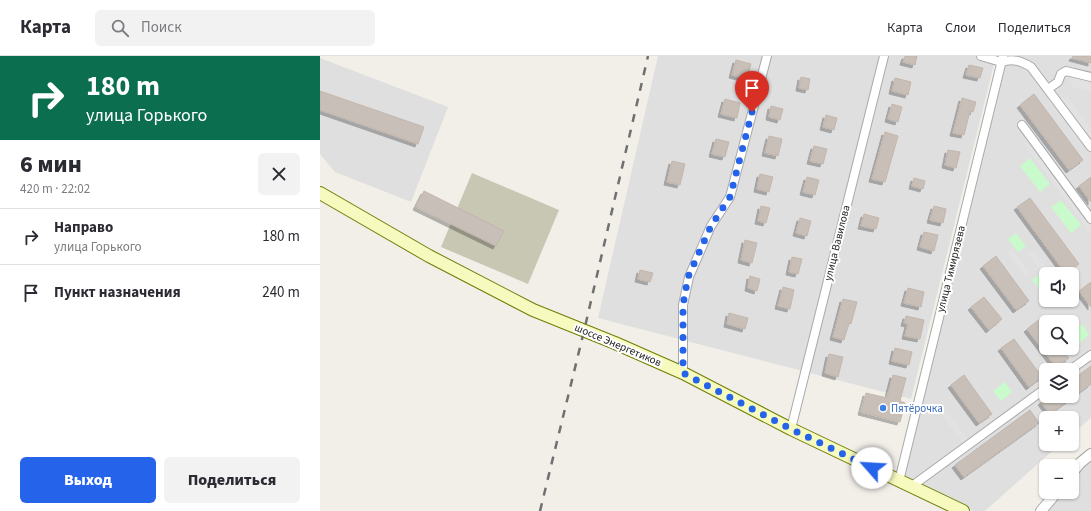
<!DOCTYPE html>
<html lang="ru">
<head>
<meta charset="utf-8">
<style>
	:root { --surface:#fff; --page:#f2f2f3; --text:#2b2b33; --muted:#7c7c81; --line:#e1e1e2; --accent:#2563eb }
	body { margin:0; font-family:"Source Sans 3",sans-serif; background:var(--page); color:var(--text); height:100vh; display:flex; flex-direction:column; font-size:15px; white-space:nowrap }
	* { box-sizing:border-box; margin:0 }
	p { font-size:13px; color:var(--muted) }
	.icon { flex:none; width:22px; height:22px; fill:none; stroke:currentColor; stroke-width:2; stroke-linecap:round; stroke-linejoin:round }
	.map { position:relative; flex:1; overflow:hidden }
	.drawer { display:flex; flex-direction:column; background:var(--surface); width:320px }
	.drawer>* { flex:none }
	.hud { background:#0b6e4f; color:#fff; overflow:hidden }
	.buttons { position:absolute; left:719px; top:211px; display:grid; gap:8px }
	.buttons a { display:grid; place-items:center; width:40px; height:40px; border-radius:6px; background:var(--surface); box-shadow:0 1px 3px #0004; font-size:20px }
	.pin { position:absolute; display:grid; place-items:center; width:34px; height:34px; color:#fff; margin:-41px -17px; border-radius:50% 50% 50% 0; rotate:-45deg; box-shadow:0 0 4px #0007 }
	.pin .icon { rotate:45deg }
	.me { position:absolute; width:44px; margin:-22px; rotate:296deg; stroke-linejoin:round; filter:drop-shadow(0 0 3px #0008) }
	.turn { display:flex; align-items:center; gap:14px; height:84px; padding:0 20px; font-size:18px }
	.turn .icon { width:52px; height:52px; stroke-width:2.5 }
	.turn b { display:block; font-size:28px; line-height:34px }
	.round { display:grid; place-items:center; flex:none; width:42px; height:42px; border-radius:6px; background:var(--page) }
	.overview { display:flex; align-items:center; justify-content:space-between; height:68px; padding:0 20px }
	h1 { font-size:24px; font-weight:800; line-height:30px }
	.cta { display:flex; gap:8px; margin-top:auto; padding:8px 20px }
	.cta a { flex:1; height:46px; border-radius:6px; background:var(--accent); color:#fff; font-size:16px; font-weight:800; line-height:46px; text-align:center }
	.cta a+a { background:var(--page); color:var(--text) }
	ul { padding:0; list-style:none }
	li { display:flex; align-items:center; gap:12px; height:56px; padding:0 20px; border-top:1px solid var(--line) }
	li div { flex:1 }
	li b { display:block; font-size:15px }
	li em { font-style:normal }
	header { display:flex; align-items:center; gap:24px; box-sizing:border-box; height:56px; padding:0 20px; background:var(--surface); border-bottom:1px solid var(--line) }
	header strong { font-size:19px }
	nav { display:flex; gap:22px; margin-inline-start:auto; font-size:14px }
	.search { width:280px; height:36px; background:var(--page); display:flex; align-items:center; gap:10px; box-sizing:border-box; padding:0 14px; border-radius:6px; color:var(--muted); font-size:15px }
	main { display:flex; flex:1; min-height:0 }
	.map>svg:first-child { display:block }
	.residential { fill:#e0dfdf; fill-rule:evenodd }
	.construction { fill:#c7c7b4 }
	.park { fill:#c8facc }
	.parking { fill:#e2e2e2 }
	.building { fill:#c7bfb8; stroke:#c4b6ab; filter:url(#shadow) }
	.lines { fill:none; stroke-linecap:round; stroke-linejoin:round }
	.minor-casing { stroke:#a9a9a9; stroke-width:10 }
	.tertiary-casing { stroke:#a9a9a9; stroke-width:12 }
	.secondary-casing { stroke:#707d05; stroke-width:14 }
	.minor { stroke:#fff; stroke-width:8 }
	.tertiary { stroke:#fff; stroke-width:10 }
	.secondary { stroke:#f7fabf; stroke-width:12 }
	.rail { stroke:#707070; stroke-width:2.5; stroke-dasharray:8 8; stroke-linecap:butt }
	.route { stroke:#2563eb; stroke-width:7; stroke-dasharray:0 12.6 }
	.shop-dot { fill:#3f7fe0; stroke:#fff; stroke-width:1.5 }
	.labels { text-anchor:middle; dominant-baseline:central; stroke-width:4; stroke-linejoin:round; paint-order:stroke }
	.street-label { font-size:11px; fill:#222; stroke:#fff }
	.shop-label { font-size:11px; fill:#366cbe; stroke:#fff; text-anchor:start }
</style>
</head>
<body>
<header>
<strong>Карта</strong>
<div class="search"><svg class="icon" aria-label="search" viewBox="0 0 24 24"><circle cx="10" cy="10" r="6"/><path d="M15 15l6 6"/></svg>Поиск</div>
<nav><a>Карта</a><a>Слои</a><a>Поделиться</a></nav>
</header>
<main>
<section class="drawer">
<div class="hud">
<div class="turn"><svg class="icon" aria-label="right" viewBox="0 0 24 24"><path d="M7 20v-9h11M14 6l5 5-5 5"/></svg><div><b>180 m</b>улица Горького</div></div>
</div>
<div class="overview"><div><h1>6 мин</h1><p>420 m · 22:02</p></div><a class="round"><svg class="icon" aria-label="close" viewBox="0 0 24 24"><path d="M6 6l12 12M18 6L6 18"/></svg></a></div>
<ul>
<li><svg class="icon" aria-label="right" viewBox="0 0 24 24"><path d="M7 20v-9h11M14 6l5 5-5 5"/></svg><div><b>Направо</b><p>улица Горького</p></div><em>180 m</em></li>
<li><svg class="icon" aria-label="arrive" viewBox="0 0 24 24"><path d="M6 21V4h12l-3 4 3 4H6"/></svg><div><b>Пункт назначения</b></div><em>240 m</em></li>
</ul>
<div class="cta"><a>Выход</a><a>Поделиться</a></div>
</section>
<div class="map">
<svg width="771" height="455" viewBox="0 0 771 455">
	<defs>
		<filter id="shadow"><feDropShadow dx="-3" dy="3" stdDeviation="0" flood-color="#0004"/></filter>
	</defs>
	<rect width="100%" height="100%" fill="#f2efe9"/>
	<path class="residential" d="M338 0H676L591 343 278 262Z
		M688 0H771V362L752 378V362H726V388H740L665 455H653L585 420ZM726 218H752V244H726ZM726 266H752V292H726ZM726 314H752V340H726Z
		M0 2 128 51 91 146 15 116 0 98Z
		M771 391V455H717L732 436H752V411L758 403Z"/>
	<path class="construction" d="M152 117 239 154 208 228 121 191Z"/>
	<path class="park" d="M710 102 730 128 720 136 700 110Z
		M741 144 761 169 751 177 731 151Z
		M696 177 706 190 698 196 688 183Z
		M720 218 726 226V237L724 239 712 224Z
		M762 268 769 279 758 288 752 280V276Z
		M685 326 692 336 681 345 673 335Z"/>
	<path class="parking" d="M751 19 771 24V36L752 31 753 27 749 26Z
		M746 39 771 73V82L741 43Z
		M710 84 771 165V178L704 88Z
		M692 193 710 217 705 220 687 196Z
		M713 194 730 217 726 218 725 220 708 198Z
		M625 353 648 383 643 387 620 357Z"/>
	<path class="building" d="M585 0H597L595 9 583 6Z
		M753 0H771V7L752 2Z
		M416 4 431 8 427 23 412 19Z
		M649 9 663 12 660 22 646 19Z
		M481 21 490 23 488 34 479 32Z
		M575 22 591 26 588 39 572 35Z
		M0 35 104 71 98 88 0 54Z
		M714 38 763 104 749 114 700 49Z
		M642 42 656 46 653 56 650 55 644 79 633 77Z
		M405 43 420 47 417 62 401 58Z
		M572 48 582 51 578 66 568 63Z
		M451 50 463 53 460 64 449 61Z
		M506 59 517 62 514 74 503 71Z
		M565 76 578 80 565 126 552 123Z
		M449 80 462 83 458 100 445 97Z
		M396 83 409 86 405 101 392 98Z
		M494 90 507 93 503 108 490 105Z
		M628 94 640 96 636 112 625 109Z
		M352 105 365 108 360 129 347 126Z
		M440 118 453 121 449 136 437 133Z
		M487 121 499 124 495 139 483 136Z
		M771 121V146L759 130Z
		M594 122 605 125 603 133 592 130Z
		M104 135 184 175 176 190 96 151Z
		M710 142 759 208 746 218 697 151Z
		M441 150 450 152 446 167 438 165Z
		M614 150 626 153 623 167 610 164Z
		M544 158 559 162 556 173 541 170Z
		M480 162 491 165 487 180 476 177Z
		M604 176 618 179 614 195 600 191Z
		M425 184 437 187 432 207 421 204Z
		M676 200 709 245 696 254 663 210Z
		M472 201 482 203 478 218 469 216Z
		M320 214 333 217 330 226 318 223Z
		M430 220 440 223 437 235 428 232Z
		M771 226V251L759 235Z
		M463 231 474 234 470 253 458 250Z
		M588 232 604 236 601 251 584 247Z
		M664 241 682 263 669 274 651 251Z
		M523 243 537 246 531 268 529 267 524 284 513 281Z
		M409 257 428 262 425 273 407 268Z
		M586 260 604 264 600 283 585 280 588 268 584 267Z
		M720 263 726 271V292H741L749 302 736 311 707 273Z
		M694 283 722 321 709 331 681 292Z
		M575 292 592 296 589 309 572 305Z
		M509 298 523 301 518 321 505 317Z
		M771 310V328L730 358 721 346 729 340H752V324Z
		M573 319 586 322 580 345 585 347 580 366 541 356 546 337 567 342Z
		M644 319 672 358 659 367 631 329Z
		M710 354 719 367 644 421 635 409Z"/>
	<g class="lines">
		<g class="minor-casing">
			<path id="minor" d="M661 0 681 6
				M681 6C693 2 701 5 711 11L771 91
				M728 33 738 26 741 18 746 15 771 21
				M702 69 771 163
				M750 314 771 299
				M363 317V249L369 221 391 170 410 141 447 0
				M471 373 564 0
				M579 425 683 0
				M592 430 726 332"/>
		</g>
		<g class="tertiary-casing">
			<path id="tertiary" d="M752 417 760 407 771 398
				M721 455 737 436"/>
		</g>
		<g class="secondary-casing">
			<path id="secondary" d="M0 137 109 200 213 254 295 287 363 317 471 373 643 455"/>
		</g>
		<use href="#minor" class="minor"/>
		<use href="#tertiary" class="tertiary"/>
		<use href="#secondary" class="secondary"/>
		<path class="rail" d="M220 455 264 275 328 0"/>
	</g>
	<g class="lines">
		<path class="route" d="M432 56 410 141 391 170 368 221 363 249V317L471 373 552 412"/>
	</g>
	<circle class="shop-dot" cx="563" cy="352" r="4"/>
	<g class="labels">
		<g class="street-label">
			<text transform="translate(517 187) rotate(-76)">улица Вавилова</text>
			<text transform="translate(631 213) rotate(-76)">улица Тимирязева</text>
			<text transform="translate(298 289) rotate(23)">шоссе Энергетиков</text>
		</g>
		<g class="shop-label">
			<text x="571" y="352">Пятёрочка</text>
		</g>
	</g>
</svg>
<div class="buttons">
<a><svg class="icon" aria-label="sound" viewBox="0 0 24 24"><path d="M4 9h4l5-4v14l-5-4H4zM17 9q2 3 0 6"/></svg></a>
<a><svg class="icon" aria-label="search" viewBox="0 0 24 24"><circle cx="10" cy="10" r="6"/><path d="M15 15l6 6"/></svg></a>
<a><svg class="icon" aria-label="layers" viewBox="0 0 24 24"><path d="M12 4l9 5-9 5-9-5zM3 14l9 5 9-5"/></svg></a>
<a>+</a>
<a>−</a>
</div>
<div class="pin" style="left:432px;top:56px;background:#d93025"><svg class="icon" aria-label="arrive" viewBox="0 0 24 24"><path d="M6 21V4h12l-3 4 3 4H6"/></svg></div>
<svg class="me" style="left:552px;top:412px" viewBox="-20 -20 40 40"><circle r="19" fill="#fff"/><path d="M0-13L10 11 0 6-10 11z" fill="#2563eb"/></svg>
</div>
</main>
</body>
</html>
